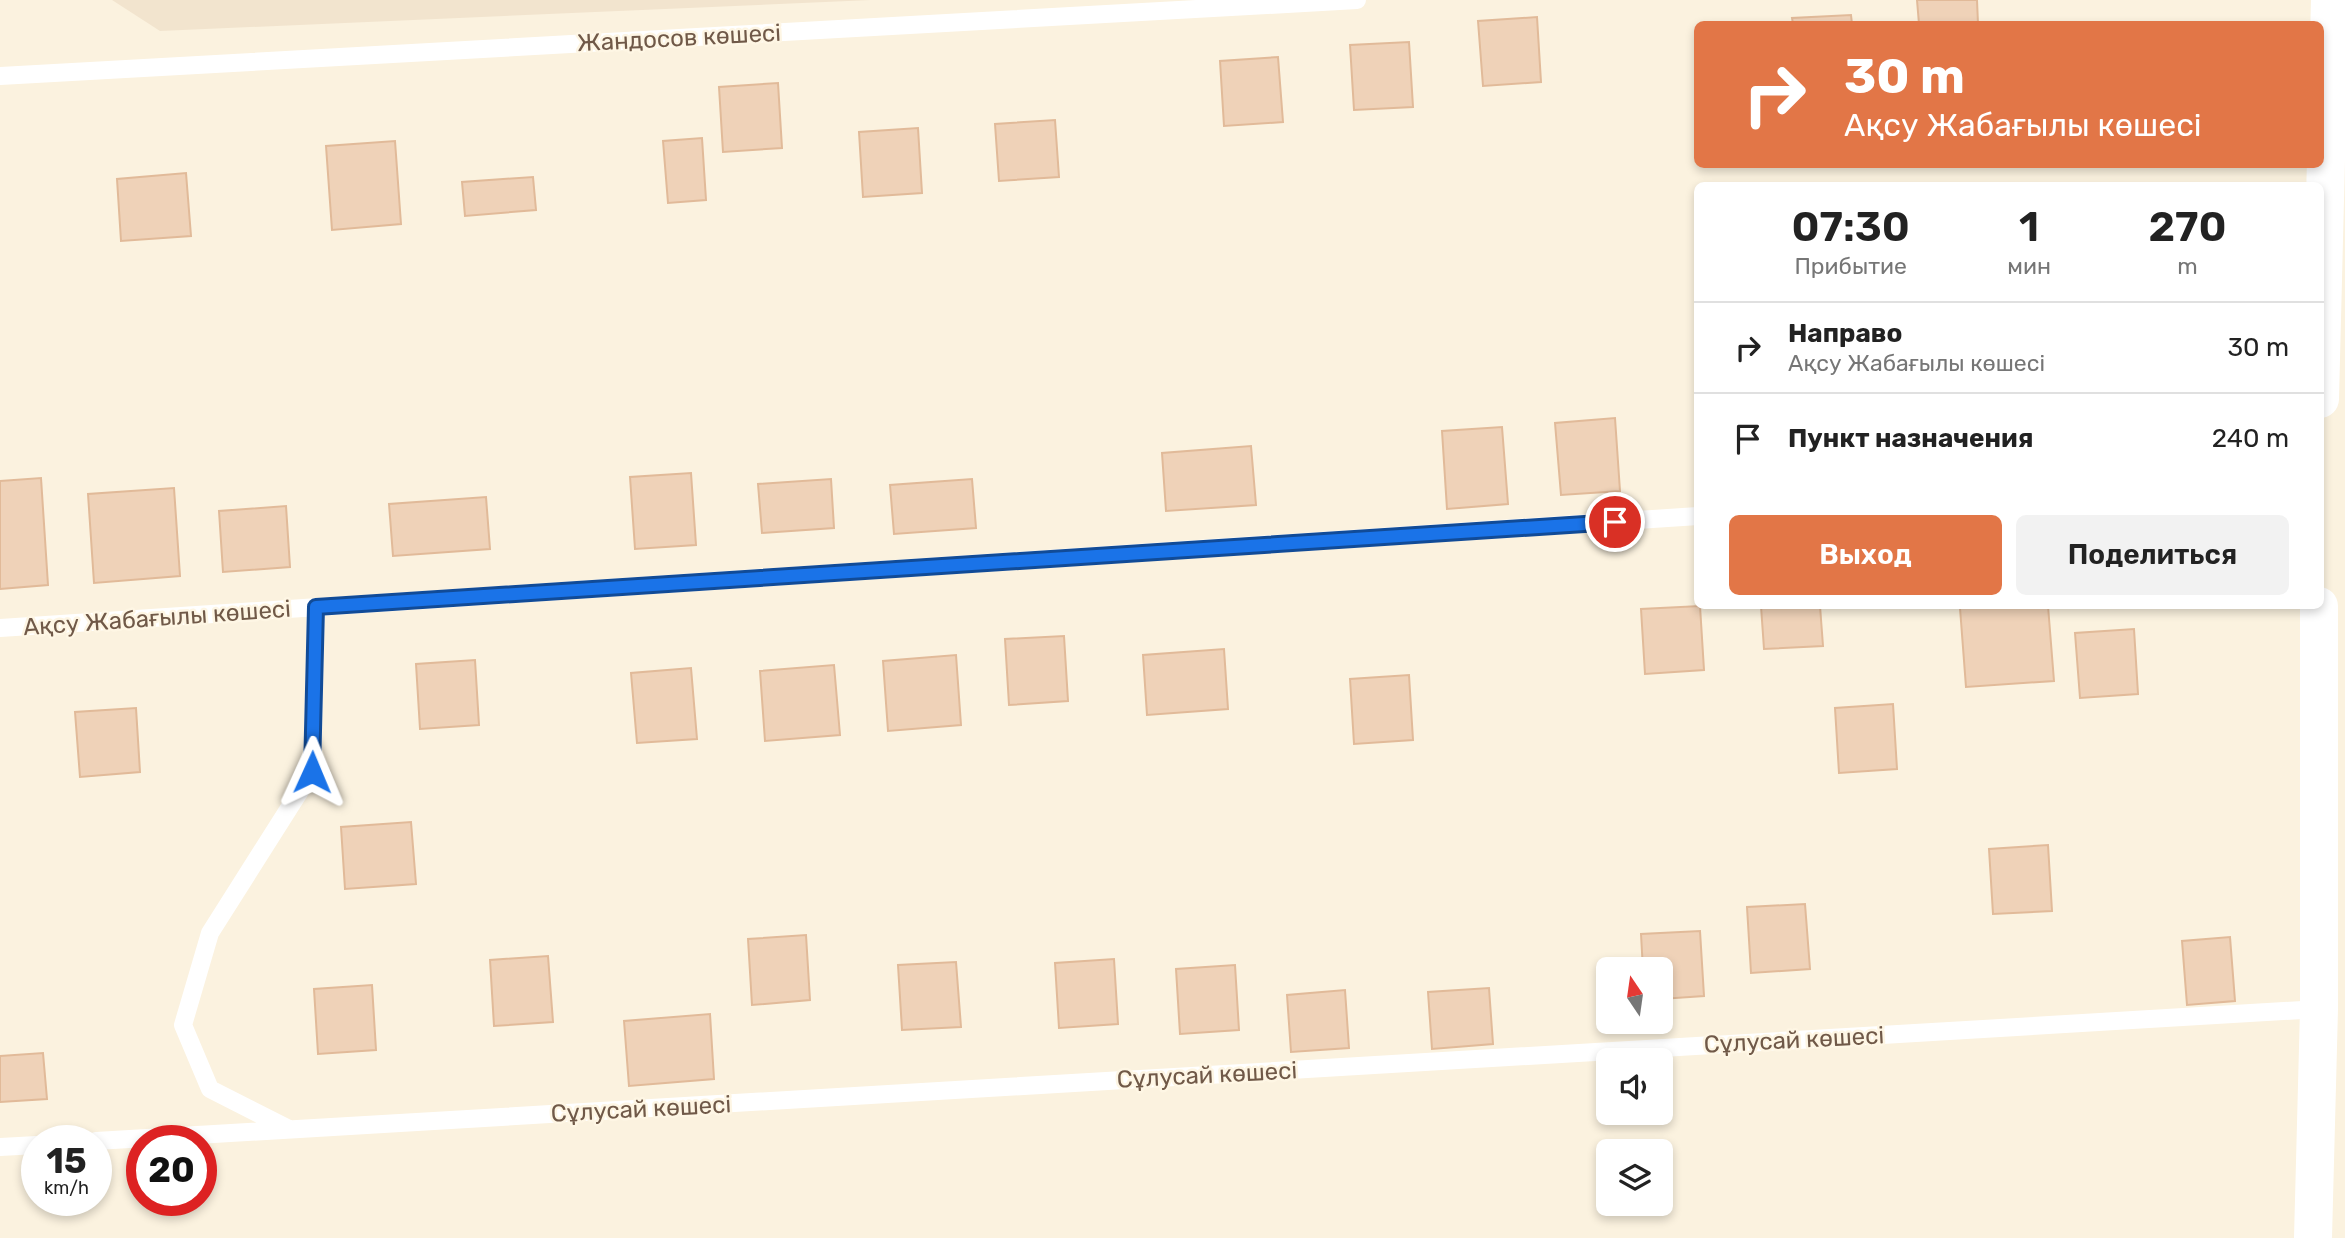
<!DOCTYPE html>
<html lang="ru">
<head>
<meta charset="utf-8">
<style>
	:root { --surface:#fff; --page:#f2f2f2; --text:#222; --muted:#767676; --line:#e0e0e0; --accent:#e27647 }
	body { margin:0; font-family:Rubik,sans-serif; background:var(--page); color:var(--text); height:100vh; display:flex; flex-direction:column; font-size:26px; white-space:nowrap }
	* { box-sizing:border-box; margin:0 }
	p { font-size:23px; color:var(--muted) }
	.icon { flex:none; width:38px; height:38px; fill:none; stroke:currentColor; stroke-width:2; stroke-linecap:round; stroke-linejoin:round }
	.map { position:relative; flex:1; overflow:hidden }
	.sheet { position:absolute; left:1694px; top:182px; width:630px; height:427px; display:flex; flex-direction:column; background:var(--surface); border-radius:10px; box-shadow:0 4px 10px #0003 }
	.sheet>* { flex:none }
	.hud { position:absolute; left:1694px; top:21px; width:630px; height:147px; border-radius:10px; box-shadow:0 4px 10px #0003; background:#e27647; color:#fff; overflow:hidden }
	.needle { width:46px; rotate:347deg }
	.tools { position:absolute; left:1596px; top:957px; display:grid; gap:14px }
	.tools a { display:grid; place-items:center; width:77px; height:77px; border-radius:10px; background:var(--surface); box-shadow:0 4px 10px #0003; font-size:35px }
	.speed { position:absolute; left:21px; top:1125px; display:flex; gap:14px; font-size:35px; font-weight:700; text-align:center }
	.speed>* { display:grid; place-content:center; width:91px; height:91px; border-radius:50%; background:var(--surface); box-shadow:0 4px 10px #0003; line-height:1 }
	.speed small { font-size:18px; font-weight:400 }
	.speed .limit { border:10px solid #d22; background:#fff; color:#111 }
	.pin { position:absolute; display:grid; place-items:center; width:60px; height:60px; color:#fff; margin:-30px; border:4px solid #fff; border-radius:50%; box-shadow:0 2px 7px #0007 }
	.me { position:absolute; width:77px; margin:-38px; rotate:1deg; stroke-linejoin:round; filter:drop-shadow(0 0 5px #0008) }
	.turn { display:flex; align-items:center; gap:24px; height:147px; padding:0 35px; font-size:32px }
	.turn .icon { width:91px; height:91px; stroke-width:2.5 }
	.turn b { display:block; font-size:49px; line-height:60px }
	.eta { display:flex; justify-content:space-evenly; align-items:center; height:119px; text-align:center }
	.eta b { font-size:42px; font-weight:600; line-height:49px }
	.button { display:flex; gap:14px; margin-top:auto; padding:14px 35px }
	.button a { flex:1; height:80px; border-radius:10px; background:var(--accent); color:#fff; font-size:28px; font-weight:600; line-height:80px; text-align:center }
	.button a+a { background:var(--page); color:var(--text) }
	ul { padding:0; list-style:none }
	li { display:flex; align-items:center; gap:21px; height:91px; padding:0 35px; border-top:2px solid var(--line) }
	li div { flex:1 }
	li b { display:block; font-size:26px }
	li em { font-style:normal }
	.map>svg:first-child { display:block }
	.residential { fill:#f2e4ce }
	.building { fill:#efd2b8; stroke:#e1ba99; stroke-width:2 }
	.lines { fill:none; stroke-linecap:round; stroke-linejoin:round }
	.lane { stroke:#fff; stroke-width:18 }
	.secondary { stroke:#fff; stroke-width:38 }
	.route-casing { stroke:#114b97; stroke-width:18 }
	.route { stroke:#1a73e8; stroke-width:12 }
	.labels { text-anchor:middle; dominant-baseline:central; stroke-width:5; stroke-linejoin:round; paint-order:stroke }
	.street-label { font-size:24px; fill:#705948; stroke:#fef6e4 }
</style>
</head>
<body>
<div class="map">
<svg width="2345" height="1238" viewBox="0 0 2345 1238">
	<rect width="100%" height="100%" fill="#fbf2df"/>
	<path class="residential" d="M112 0H871L160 31Z"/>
	<path class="building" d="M1917 0H1977L1978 24H1919Z
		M1851 15 1852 24H1793L1792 18Z
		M1537 17 1541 82 1483 86 1478 21Z
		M1409 42 1413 107 1354 110 1350 45Z
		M1278 57 1283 122 1224 126 1220 61Z
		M778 83 782 148 723 152 719 87Z
		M1055 120 1059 177 999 181 995 124Z
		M918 128 922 193 863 197 859 132Z
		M702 138 706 200 668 203 663 141Z
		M395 141 401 224 332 230 326 146Z
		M186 173 191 236 121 241 117 179Z
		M533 177 536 210 465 216 462 182Z
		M1615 418 1620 491 1561 495 1555 423Z
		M1502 427 1508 504 1447 509 1442 431Z
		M1251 446 1256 505 1166 511 1162 453Z
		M691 473 696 545 635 549 630 477Z
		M41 478 48 585 0 589V481Z
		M831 479 834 528 762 533 758 484Z
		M972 479 976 528 894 534 890 485Z
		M174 488 180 576 94 583 88 494Z
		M486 497 490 549 393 556 389 504Z
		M286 506 290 567 223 572 219 511Z
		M1700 606 1704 670 1645 674 1641 609Z
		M1761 606H1820L1823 646 1764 649Z
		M2001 606H2048L2054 681 1966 687 1960 608Z
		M2134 629 2138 694 2080 698 2075 633Z
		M1064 636 1068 701 1009 705 1005 639Z
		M1224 649 1228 709 1147 715 1143 655Z
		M956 655 961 725 888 731 883 661Z
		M475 660 479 725 420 729 416 664Z
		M834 665 840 735 765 741 760 671Z
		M691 668 697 739 637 743 631 673Z
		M1409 675 1413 740 1354 744 1350 679Z
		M1893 704 1897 769 1839 773 1835 708Z
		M136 708 140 772 80 777 75 712Z
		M411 822 416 884 345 889 341 827Z
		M2048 845 2052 911 1993 914 1989 849Z
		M1805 904 1810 969 1751 973 1747 907Z
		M1700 931 1704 996 1661 999V970H1643L1641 934Z
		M806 935 810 1000 752 1005 748 939Z
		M2230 937 2235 1001 2187 1005 2182 941Z
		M548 956 553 1022 494 1026 490 960Z
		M1114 959 1118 1024 1059 1028 1055 963Z
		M956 962 961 1027 902 1030 898 965Z
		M1235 965 1239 1030 1180 1034 1176 969Z
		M372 985 376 1050 318 1054 314 989Z
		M1489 988 1493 1044 1432 1049 1428 992Z
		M1345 990 1349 1048 1291 1052 1287 995Z
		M710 1014 714 1079 629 1086 624 1021Z
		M43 1053 47 1099 0 1102V1056Z"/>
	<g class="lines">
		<path class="lane" d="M0 76 1357 0
			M0 628 1698 516
			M289 1129 210 1089 183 1025 210 933 312 772 316 607
			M96 1141 2319 1009
			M0 1147 37 1145"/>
		<path class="secondary" d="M2320 399 2330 0
			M2313 1238 2319 1009V606"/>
	</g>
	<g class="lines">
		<g class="route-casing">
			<path id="route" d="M312 772 316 607 1615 522"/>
		</g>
		<use href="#route" class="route"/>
	</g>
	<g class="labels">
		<g class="street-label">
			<text transform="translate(679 38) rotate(-3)">Жандосов көшесі</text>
			<text transform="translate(157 618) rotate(-4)">Ақсу Жабағылы көшесі</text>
			<text transform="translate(1794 1040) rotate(-3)">Сұлусай көшесі</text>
			<text transform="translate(1207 1075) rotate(-3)">Сұлусай көшесі</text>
			<text transform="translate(641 1109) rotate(-3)">Сұлусай көшесі</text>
		</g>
	</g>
</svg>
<div class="tools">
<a><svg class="needle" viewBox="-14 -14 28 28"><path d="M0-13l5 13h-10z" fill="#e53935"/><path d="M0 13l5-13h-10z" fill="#767676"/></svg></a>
<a><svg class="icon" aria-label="sound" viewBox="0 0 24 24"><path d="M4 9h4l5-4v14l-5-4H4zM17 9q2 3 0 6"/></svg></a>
<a><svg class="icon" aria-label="layers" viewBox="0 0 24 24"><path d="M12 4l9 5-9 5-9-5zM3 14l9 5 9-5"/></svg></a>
</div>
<div class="speed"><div>15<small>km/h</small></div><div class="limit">20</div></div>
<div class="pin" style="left:1615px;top:522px;background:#d93025"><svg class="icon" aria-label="arrive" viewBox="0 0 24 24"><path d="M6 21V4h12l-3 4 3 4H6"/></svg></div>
<svg class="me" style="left:312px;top:772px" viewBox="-20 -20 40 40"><path d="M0-17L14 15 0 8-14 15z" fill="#1a73e8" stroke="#fff" stroke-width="4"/></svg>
<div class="hud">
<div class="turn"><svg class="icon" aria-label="right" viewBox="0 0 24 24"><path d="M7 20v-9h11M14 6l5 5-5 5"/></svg><div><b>30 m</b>Ақсу Жабағылы көшесі</div></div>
</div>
<section class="sheet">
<div class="eta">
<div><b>07:30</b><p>Прибытие</p></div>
<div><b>1</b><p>мин</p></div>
<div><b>270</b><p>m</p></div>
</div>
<ul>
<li><svg class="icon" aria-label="right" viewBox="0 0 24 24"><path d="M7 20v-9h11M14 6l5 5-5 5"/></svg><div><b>Направо</b><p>Ақсу Жабағылы көшесі</p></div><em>30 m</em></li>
<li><svg class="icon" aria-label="arrive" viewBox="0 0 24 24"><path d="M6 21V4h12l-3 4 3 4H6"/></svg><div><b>Пункт назначения</b></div><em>240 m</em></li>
</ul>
<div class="button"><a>Выход</a><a>Поделиться</a></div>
</section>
</div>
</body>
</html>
